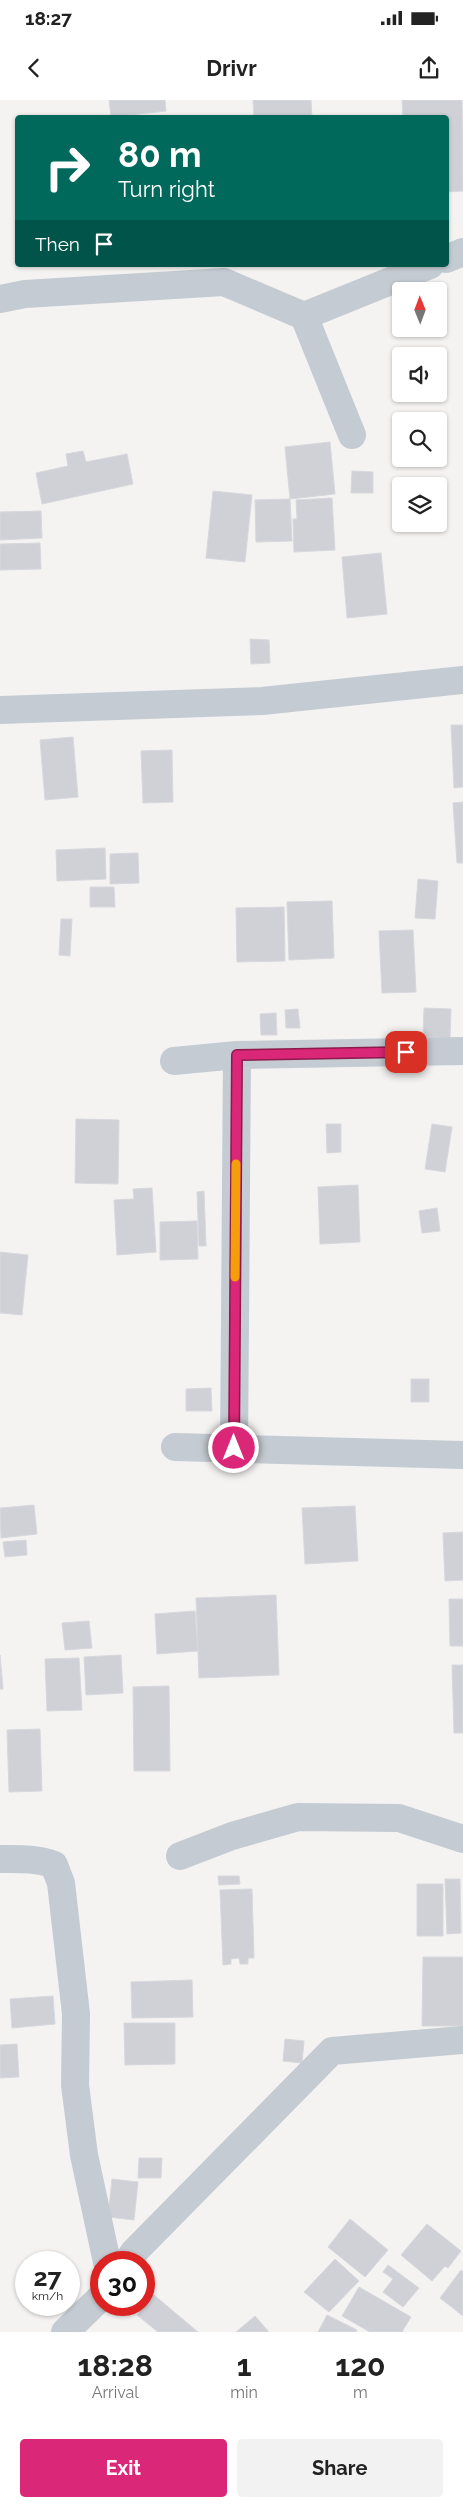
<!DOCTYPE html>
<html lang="en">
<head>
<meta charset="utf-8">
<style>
	:root { --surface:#fff; --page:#f2f2f2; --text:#222; --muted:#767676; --accent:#db2777 }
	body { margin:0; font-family:Raleway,sans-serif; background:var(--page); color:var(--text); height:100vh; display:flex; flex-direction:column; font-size:19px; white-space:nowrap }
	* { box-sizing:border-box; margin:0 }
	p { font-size:16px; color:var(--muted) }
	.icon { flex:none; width:28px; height:28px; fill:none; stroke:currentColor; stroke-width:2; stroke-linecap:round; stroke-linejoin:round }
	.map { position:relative; height:2232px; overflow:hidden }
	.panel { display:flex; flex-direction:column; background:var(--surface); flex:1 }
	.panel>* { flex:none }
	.top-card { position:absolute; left:15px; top:15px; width:434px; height:152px; border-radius:5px; box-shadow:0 1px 4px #0004; background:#00695c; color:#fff; overflow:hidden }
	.needle { width:32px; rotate:359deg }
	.controls { position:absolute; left:392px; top:182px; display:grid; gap:10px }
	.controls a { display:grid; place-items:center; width:55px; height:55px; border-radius:5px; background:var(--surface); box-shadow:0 1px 4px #0004; font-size:25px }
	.speed { position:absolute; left:15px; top:2151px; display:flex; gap:10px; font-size:25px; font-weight:700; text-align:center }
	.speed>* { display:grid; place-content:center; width:65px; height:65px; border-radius:50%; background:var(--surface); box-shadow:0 1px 4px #0004; line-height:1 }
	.speed small { font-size:12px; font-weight:400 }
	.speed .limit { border:8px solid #d22; background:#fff; color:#111 }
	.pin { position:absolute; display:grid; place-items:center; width:42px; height:42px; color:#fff; margin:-21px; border-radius:10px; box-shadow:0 2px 8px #0006 }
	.me { position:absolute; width:55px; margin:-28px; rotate:0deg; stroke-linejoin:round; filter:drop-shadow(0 0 4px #0008) }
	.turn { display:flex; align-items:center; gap:18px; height:105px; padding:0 20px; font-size:22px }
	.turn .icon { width:65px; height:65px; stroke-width:2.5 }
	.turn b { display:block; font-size:35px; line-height:42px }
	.then { display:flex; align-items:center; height:48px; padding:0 20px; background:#0003; gap:10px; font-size:19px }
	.eta { display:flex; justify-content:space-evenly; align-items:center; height:85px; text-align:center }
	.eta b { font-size:30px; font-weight:700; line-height:35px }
	.primary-button { display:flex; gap:10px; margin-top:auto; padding:10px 20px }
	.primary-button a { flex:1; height:58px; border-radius:5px; background:var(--accent); color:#fff; font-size:20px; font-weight:700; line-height:58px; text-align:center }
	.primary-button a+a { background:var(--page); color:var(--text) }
	.status { display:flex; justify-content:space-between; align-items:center; height:35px; padding:0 25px; background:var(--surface); direction:ltr }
	.status svg { height:14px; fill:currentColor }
	header { display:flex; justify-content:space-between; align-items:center; height:65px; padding:0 20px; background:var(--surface); font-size:22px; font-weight:700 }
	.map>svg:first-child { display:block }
	.building { fill:#d0d1d6; stroke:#d7d8dd }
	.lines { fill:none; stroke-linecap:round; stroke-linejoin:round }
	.street { stroke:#c5cbd2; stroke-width:28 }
	.route-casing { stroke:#8e194d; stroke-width:12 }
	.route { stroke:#db2777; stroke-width:9 }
	.slow { stroke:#f59e0b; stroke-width:9 }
</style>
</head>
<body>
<div class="status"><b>18:27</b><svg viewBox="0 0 49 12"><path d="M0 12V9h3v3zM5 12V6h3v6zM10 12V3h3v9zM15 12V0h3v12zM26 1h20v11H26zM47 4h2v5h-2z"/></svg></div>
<header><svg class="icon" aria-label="back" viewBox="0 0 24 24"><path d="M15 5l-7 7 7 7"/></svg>Drivr<svg class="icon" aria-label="share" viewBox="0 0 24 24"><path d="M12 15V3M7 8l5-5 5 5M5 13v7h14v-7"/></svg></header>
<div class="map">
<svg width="463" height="2232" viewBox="0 0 463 2232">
	<rect width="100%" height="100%" fill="#f4f3f2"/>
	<path class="building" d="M109 0H165L166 11 111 17Z
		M253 0H311L312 18H254Z
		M402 0H462L463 91 446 92V18H403Z
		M330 342 335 394 290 399 285 347Z
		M83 351 86 362 127 354 133 384 42 404 36 373 68 366 66 354Z
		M352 371 373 372V393H351Z
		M213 391 252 395 245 462 206 458Z
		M332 398 335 450 294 452 293 419H297L296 400Z
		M290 399 292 441 256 442 255 400Z
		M41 411 42 438 0 440V412Z
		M40 443 41 469 0 470V444Z
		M381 453 387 514 347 518 342 457Z
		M250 539 269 540 270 563 251 564Z
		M451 625H463V687L454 688Z
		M73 637 78 697 45 700 40 640Z
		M172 650 173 702 143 703 141 651Z
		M463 702V763H457L453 703Z
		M105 748 106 779 57 781 56 750Z
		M138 753 139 783 110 784V754Z
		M418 779 438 781 435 819 415 818Z
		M90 787H114L115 807H90Z
		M332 801 334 858 289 860 287 802Z
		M284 807 285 861 237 862 236 808Z
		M61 819H72L70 856 59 855Z
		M413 830 416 892 382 893 379 831Z
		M424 908 451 909 450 938 423 937Z
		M298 909 300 928H286L285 910Z
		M276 913 277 935H261L260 914Z
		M76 1019 119 1020 118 1084 75 1083Z
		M326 1024H341V1052L327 1053Z
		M432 1024 452 1027 445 1072 425 1069Z
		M358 1085 360 1142 320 1144 318 1087Z
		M152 1088 156 1152 117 1155 114 1100 134 1099 133 1089Z
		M204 1091 206 1146H199L197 1092Z
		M437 1108 440 1131 422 1133 419 1111Z
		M197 1121 198 1159 160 1160V1122Z
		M0 1152 28 1155 22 1215 0 1213Z
		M411 1279H429V1302H411Z
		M211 1288 212 1311H186V1289Z
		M34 1405 37 1434 1 1438 0 1408Z
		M355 1406 358 1461 305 1464 302 1408Z
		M463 1432V1480L445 1481 443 1433Z
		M26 1440 27 1455 5 1457 3 1442Z
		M276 1495 279 1575 199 1578 196 1498Z
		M449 1499H463V1546H450Z
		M195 1511 198 1551 157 1554 155 1514Z
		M89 1521 92 1548 65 1550 62 1523Z
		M0 1555 3 1589H0Z
		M121 1555 123 1593 86 1595 84 1557Z
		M79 1558 82 1610 47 1611 45 1559Z
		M452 1565H463V1633H454Z
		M169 1586 170 1671H134L133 1587Z
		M40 1629 42 1691 9 1692 7 1630Z
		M218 1776H239L240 1784 219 1785Z
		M445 1779H460L461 1833 447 1834Z
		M417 1784H443V1836H417Z
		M252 1789 254 1858H248V1864H240L239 1858 231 1859V1864L223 1865 220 1790Z
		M423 1857H463V1926H422Z
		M192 1880 193 1917 132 1918 131 1882Z
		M53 1896 55 1924 12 1928 10 1899Z
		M124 1923H175V1964L125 1965Z
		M285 1939 304 1941 302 1963 283 1961Z
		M17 1944 19 1977 0 1978V1945Z
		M139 2058H162L161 2078H138Z
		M112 2079 138 2082 134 2120 108 2117Z
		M350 2119 388 2150 365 2177 328 2147Z
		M427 2124 461 2151 448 2168 445 2166 432 2181 401 2155Z
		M335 2159 359 2181 329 2212 304 2192Z
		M388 2165 419 2188 403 2207 383 2192 393 2179 383 2172Z
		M461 2170 463 2172V2216L440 2198Z
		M359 2187 411 2217 402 2232H370L342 2216Z
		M154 2195 198 2232H158L137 2215Z
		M327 2215 357 2230 356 2232H318Z
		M255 2216 269 2232H236Z"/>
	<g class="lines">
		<path class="street" d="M446 159 463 152
			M0 199 25 194 224 182 304 216 430 165
			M304 216 352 335
			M0 610 262 601 463 580
			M174 961 237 955
			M175 1347 463 1355
			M234 1349 237 955 463 951
			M180 1756 232 1736 298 1717 399 1718 463 1739
			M0 1759C19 1759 37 1758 54 1765L61 1783 76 1914 75 1985 84 2055 107 2162
			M127 2162 134 2152 332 1951 463 1940
			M65 2232 101 2197"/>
	</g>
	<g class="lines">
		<g class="route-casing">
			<path id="route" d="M234 1348 237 955 406 952"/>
		</g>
		<use href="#route" class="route"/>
		<path class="slow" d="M235 1177 236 1064"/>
	</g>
</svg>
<div class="controls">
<a><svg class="needle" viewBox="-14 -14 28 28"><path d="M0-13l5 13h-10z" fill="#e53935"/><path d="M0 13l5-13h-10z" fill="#767676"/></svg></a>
<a><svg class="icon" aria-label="sound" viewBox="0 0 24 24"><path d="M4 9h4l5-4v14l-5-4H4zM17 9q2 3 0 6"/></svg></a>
<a><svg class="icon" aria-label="search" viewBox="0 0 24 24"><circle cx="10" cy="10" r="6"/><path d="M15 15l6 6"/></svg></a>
<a><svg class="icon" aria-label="layers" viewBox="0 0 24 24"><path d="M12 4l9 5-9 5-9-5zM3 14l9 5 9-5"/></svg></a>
</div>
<div class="speed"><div>27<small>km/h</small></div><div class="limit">30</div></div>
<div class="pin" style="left:406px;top:952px;background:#d93025"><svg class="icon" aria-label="arrive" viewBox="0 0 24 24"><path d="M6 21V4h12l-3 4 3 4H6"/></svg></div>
<svg class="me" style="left:234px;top:1348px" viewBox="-20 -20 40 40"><circle r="17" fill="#db2777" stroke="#fff" stroke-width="3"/><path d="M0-11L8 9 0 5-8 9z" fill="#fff"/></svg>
<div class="top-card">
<div class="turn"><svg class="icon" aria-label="right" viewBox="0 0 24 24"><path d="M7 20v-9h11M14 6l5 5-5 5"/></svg><div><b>80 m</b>Turn right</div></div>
<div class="then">Then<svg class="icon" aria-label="arrive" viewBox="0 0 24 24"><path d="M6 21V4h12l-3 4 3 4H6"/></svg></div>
</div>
</div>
<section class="panel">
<div class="eta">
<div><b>18:28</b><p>Arrival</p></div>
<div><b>1</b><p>min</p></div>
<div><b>120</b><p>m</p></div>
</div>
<div class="primary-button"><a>Exit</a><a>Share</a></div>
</section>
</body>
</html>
